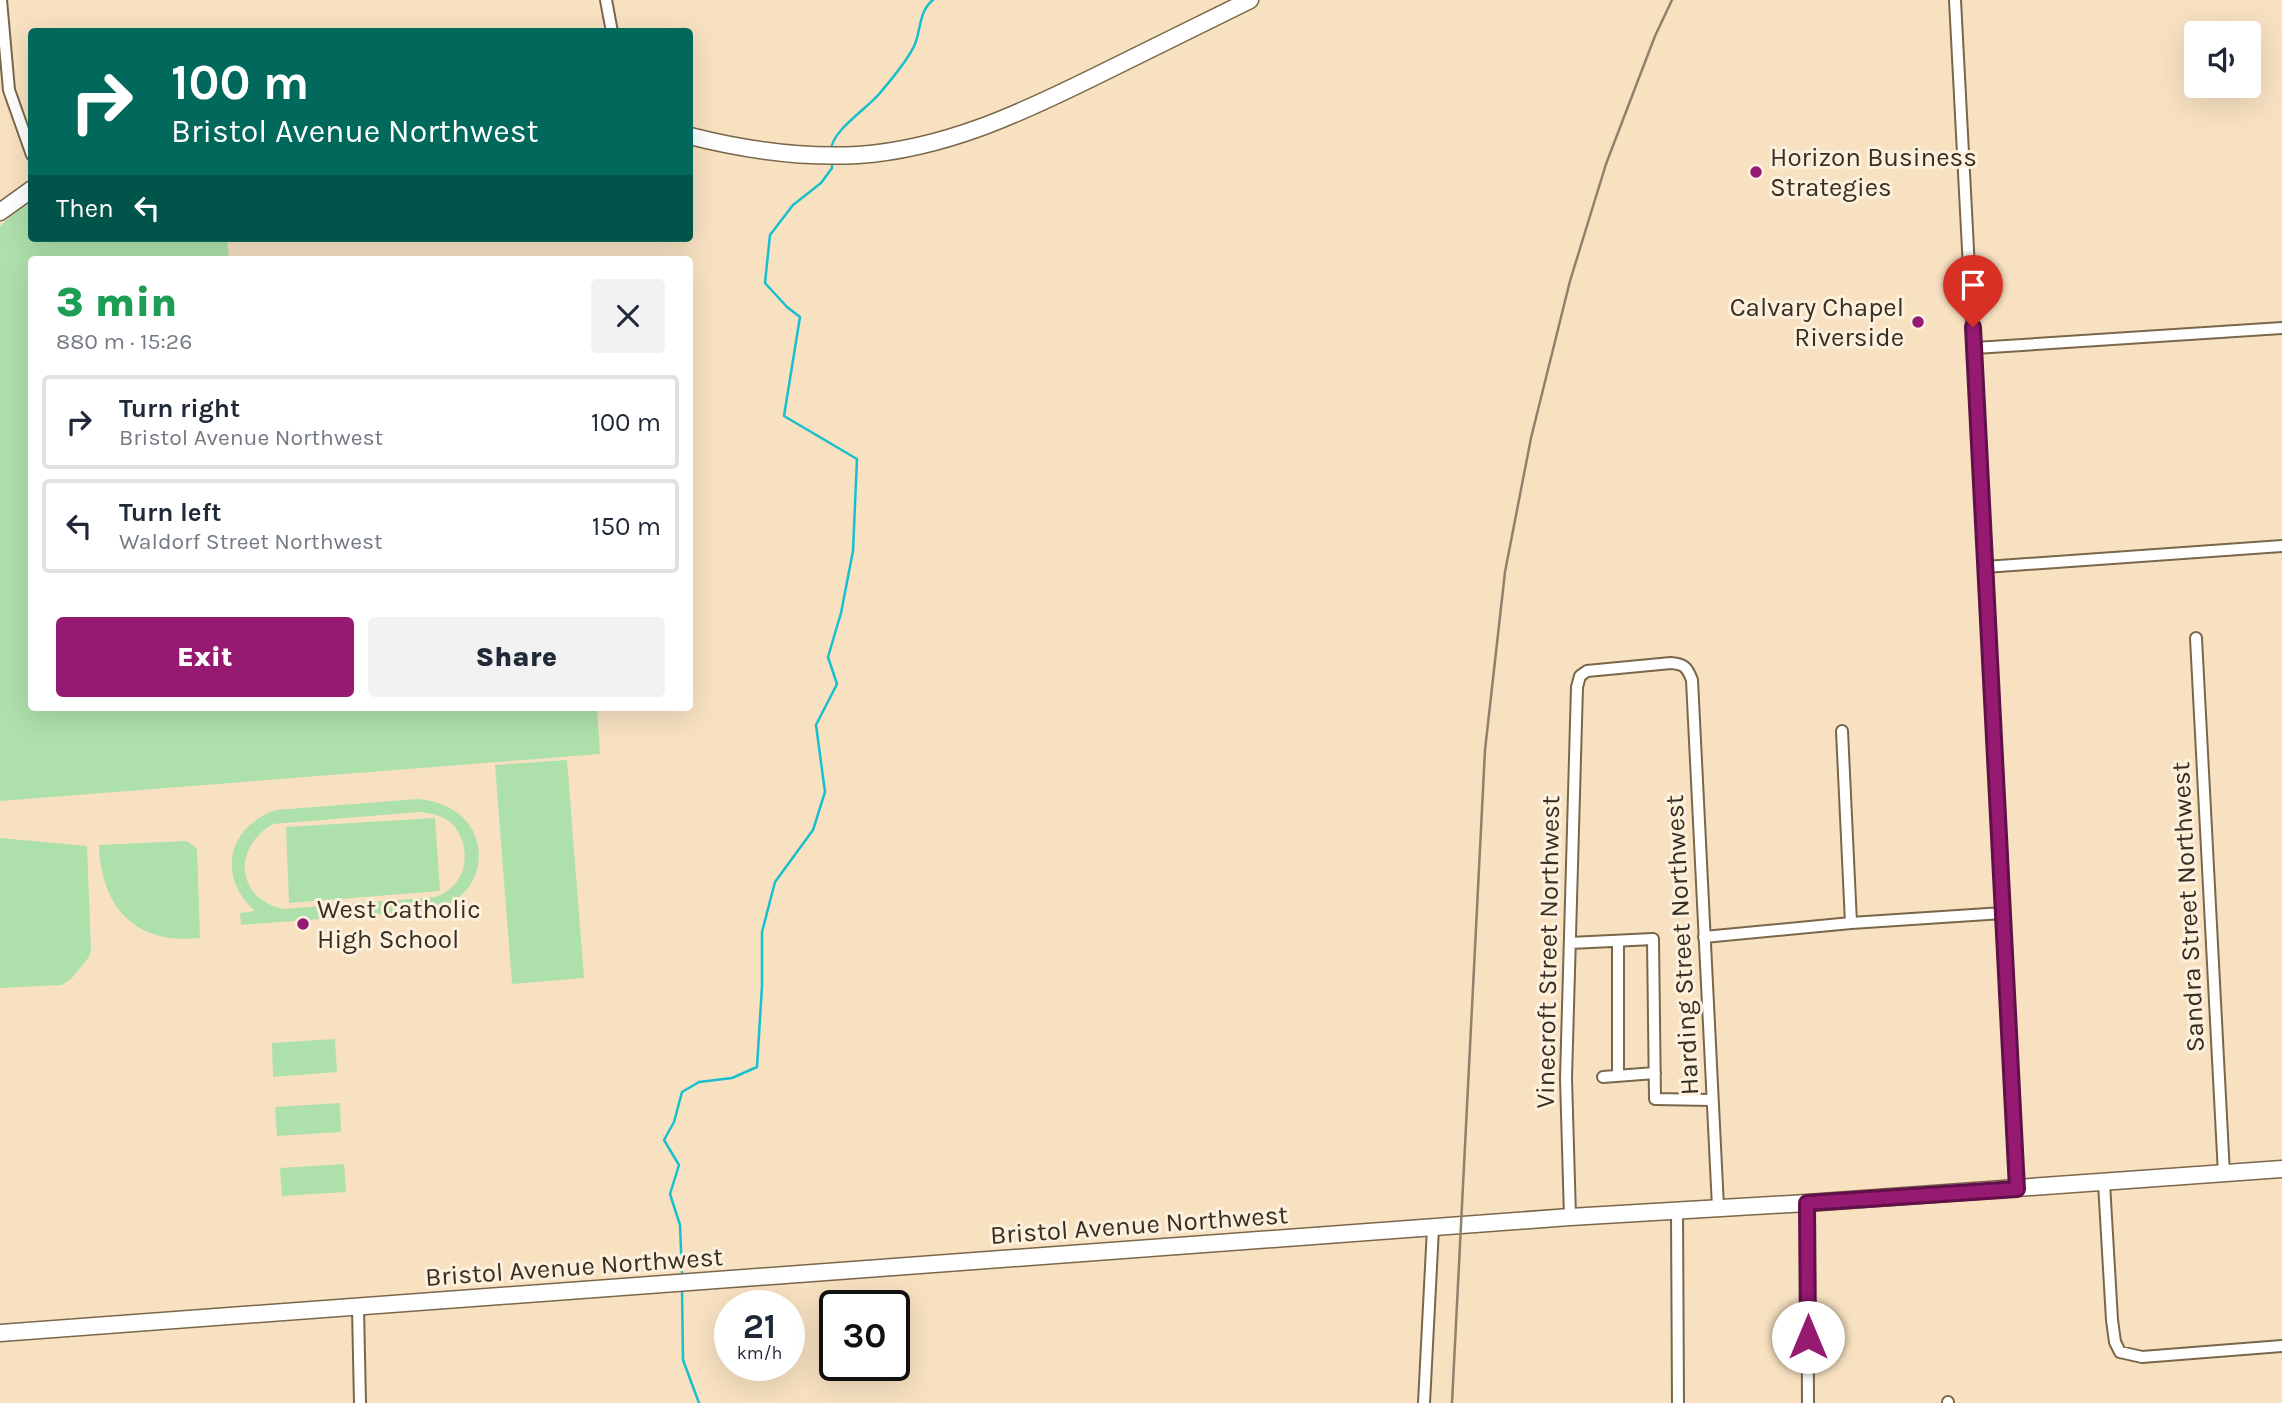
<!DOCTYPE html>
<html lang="en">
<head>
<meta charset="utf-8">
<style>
	:root { --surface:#fff; --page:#f2f2f3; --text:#1f2937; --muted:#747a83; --line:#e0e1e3; --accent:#961972 }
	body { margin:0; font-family:Karla,sans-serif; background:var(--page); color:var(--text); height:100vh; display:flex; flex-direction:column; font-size:26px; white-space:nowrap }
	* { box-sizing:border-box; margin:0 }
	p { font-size:23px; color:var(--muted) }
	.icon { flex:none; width:38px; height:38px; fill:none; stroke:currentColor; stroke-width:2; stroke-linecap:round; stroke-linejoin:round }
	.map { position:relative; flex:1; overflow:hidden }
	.details { position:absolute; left:28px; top:256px; width:665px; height:455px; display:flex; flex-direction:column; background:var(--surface); border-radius:7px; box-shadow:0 7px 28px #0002 }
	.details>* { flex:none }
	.hud { position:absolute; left:28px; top:28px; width:665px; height:214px; border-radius:7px; box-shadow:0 7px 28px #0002; background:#00695c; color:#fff; overflow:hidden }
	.buttons { position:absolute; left:2184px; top:21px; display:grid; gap:14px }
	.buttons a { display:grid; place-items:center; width:77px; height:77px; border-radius:7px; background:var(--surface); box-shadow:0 7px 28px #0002; font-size:35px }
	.speed { position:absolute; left:714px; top:1290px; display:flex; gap:14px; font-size:35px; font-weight:700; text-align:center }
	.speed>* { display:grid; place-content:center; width:91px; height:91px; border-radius:50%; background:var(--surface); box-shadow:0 7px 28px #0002; line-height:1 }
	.speed small { font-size:18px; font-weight:400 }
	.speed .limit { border:4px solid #111; border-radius:10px; background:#fff; color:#111 }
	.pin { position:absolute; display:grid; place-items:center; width:60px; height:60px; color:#fff; margin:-72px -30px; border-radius:50% 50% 50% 0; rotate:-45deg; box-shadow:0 0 7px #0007 }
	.pin .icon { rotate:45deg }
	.me { position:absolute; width:77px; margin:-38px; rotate:0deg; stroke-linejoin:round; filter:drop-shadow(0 0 5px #0008) }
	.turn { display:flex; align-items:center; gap:24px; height:147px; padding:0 28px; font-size:32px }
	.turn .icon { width:91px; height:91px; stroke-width:2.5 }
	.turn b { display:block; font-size:49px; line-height:60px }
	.then { display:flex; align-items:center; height:66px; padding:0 28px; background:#0003; gap:14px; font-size:26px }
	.round { display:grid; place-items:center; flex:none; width:74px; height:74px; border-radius:7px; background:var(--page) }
	.headline { display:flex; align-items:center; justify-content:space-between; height:119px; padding:0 28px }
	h1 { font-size:42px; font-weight:800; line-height:52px; color:#1e9e55 }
	.cta { display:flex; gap:14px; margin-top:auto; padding:14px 28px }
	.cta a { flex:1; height:80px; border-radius:7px; background:var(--accent); color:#fff; font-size:28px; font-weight:800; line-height:80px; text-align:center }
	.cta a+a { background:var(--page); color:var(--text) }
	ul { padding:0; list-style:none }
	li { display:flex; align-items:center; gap:21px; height:94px; margin:0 14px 10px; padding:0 14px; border:4px solid var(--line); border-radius:7px }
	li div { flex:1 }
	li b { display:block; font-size:26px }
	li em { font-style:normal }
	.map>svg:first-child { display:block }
	.green { fill:#aee0ab; fill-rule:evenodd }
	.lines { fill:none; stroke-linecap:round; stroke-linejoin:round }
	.stream { stroke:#18c0ce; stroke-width:2.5 }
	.street-casing { stroke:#7a674a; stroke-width:14 }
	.secondary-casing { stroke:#7a674a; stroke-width:19 }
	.street { stroke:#fff; stroke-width:10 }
	.secondary { stroke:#fff; stroke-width:16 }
	.rail { stroke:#90816c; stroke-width:2.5 }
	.route-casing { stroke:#62104a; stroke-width:18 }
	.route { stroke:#961972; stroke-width:12 }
	.poi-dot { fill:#961972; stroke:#fdf0dd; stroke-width:2.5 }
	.labels { text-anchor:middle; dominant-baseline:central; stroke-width:6; stroke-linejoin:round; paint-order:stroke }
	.poi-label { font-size:26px; fill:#382f23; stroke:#fdf0dd; text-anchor:start }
	.street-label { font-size:26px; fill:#382f23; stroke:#fdf0dd }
</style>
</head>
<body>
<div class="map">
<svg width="2282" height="1403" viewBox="0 0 2282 1403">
	<rect width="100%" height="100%" fill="#f7e1c1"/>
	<path class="green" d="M31 197 32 238H227L229 259H32V707H597L600 754 0 801V226Z
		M567 760 584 978 512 984 495 765Z
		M418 799C500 806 496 903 425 911L241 925 240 913 255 911C216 877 228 826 276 810ZM419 812C430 813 442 815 451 823 467 838 470 867 455 884 450 890 442 894 436 897L283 909C236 898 232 848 273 824Z
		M435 818 440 891 289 903 286 827Z
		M0 838 87 846 91 950 89 957 71 979 62 985 0 988Z
		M187 841 197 849 200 938C136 945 101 908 99 845Z
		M335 1039 337 1072 273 1077 272 1043Z
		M340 1103 341 1132 277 1136 275 1107Z
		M344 1164 346 1192 282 1196 280 1168Z"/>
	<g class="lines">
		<path class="stream" d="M831 150C832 130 868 108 880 93 890 81 909 59 915 44 921 29 919 11 933 0
			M682 1275 680 1225 670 1194 679 1165 664 1140 674 1122 682 1092 699 1082 732 1078 757 1067 762 986V932L775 882 813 830 825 792 816 725 837 684 828 657 841 613 853 551 857 459 784 416 800 317 787 307 765 283 770 235 793 205 821 183 832 168V160
			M682 1289 683 1360 699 1403"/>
		<g class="street-casing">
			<path id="street" d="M1 0 9 90 32 155
				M606 0 612 32
				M1955 0 2017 1189
				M1975 348 2282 328
				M1985 567 2282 546
				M2196 638 2224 1174
				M1842 731 1851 923
				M1704 937 1851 923 2003 913
				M1618 941V1076
				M1570 943 1653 939 1655 1099 1712 1100
				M1603 1077 1655 1073
				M2104 1183 2112 1320 2115 1342 2120 1352 2142 1357 2282 1346
				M1807 1203 1808 1403
				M1677 1210 1678 1403
				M1570 1217 1566 1078 1577 687 1580 676 1587 671 1671 663C1684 664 1687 667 1692 680L1718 1207
				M358 1308 360 1403
				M1948 1402V1403
				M1424 1403 1433 1228"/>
		</g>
		<g class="secondary-casing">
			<path id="secondary" d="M690 136C745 150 800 158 858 155 945 149 1021 113 1098 75 1149 50 1199 25 1250 0
				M0 212 32 189
				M0 1333 1570 1217 1807 1203 2282 1169"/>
		</g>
		<use href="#street" class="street"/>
		<use href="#secondary" class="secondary"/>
		<path class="rail" d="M1452 1403 1485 750 1505 572 1531 438 1570 281 1606 164 1655 36 1672 0"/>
	</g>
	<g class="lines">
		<g class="route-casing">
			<path id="route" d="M1808 1337 1807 1203 2017 1189 1973 327"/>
		</g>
		<use href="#route" class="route"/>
	</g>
	<g class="poi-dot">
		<circle cx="1756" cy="172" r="7"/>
		<circle cx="1918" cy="322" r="7"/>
		<circle cx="303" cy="924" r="7"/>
	</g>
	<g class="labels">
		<g class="poi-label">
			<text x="1770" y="157">Horizon Business<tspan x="1770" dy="30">Strategies</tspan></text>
			<text x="1904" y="307" text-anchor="end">Calvary Chapel<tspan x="1904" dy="30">Riverside</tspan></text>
			<text x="317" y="909">West Catholic<tspan x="317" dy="30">High School</tspan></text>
		</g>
		<g class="street-label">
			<text transform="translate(2188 907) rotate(-93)">Sandra Street Northwest</text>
			<text transform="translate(1682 945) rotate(-93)">Harding Street Northwest</text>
			<text transform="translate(1548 952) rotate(-89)">Vinecroft Street Northwest</text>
			<text transform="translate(1139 1225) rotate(-4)">Bristol Avenue Northwest</text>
			<text transform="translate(574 1267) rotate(-4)">Bristol Avenue Northwest</text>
		</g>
	</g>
</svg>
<div class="buttons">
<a><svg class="icon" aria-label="sound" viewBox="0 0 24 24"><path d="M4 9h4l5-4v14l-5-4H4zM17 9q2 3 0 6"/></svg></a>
</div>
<div class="speed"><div>21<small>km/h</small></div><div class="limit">30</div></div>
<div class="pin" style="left:1973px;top:327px;background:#d93025"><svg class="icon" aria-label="arrive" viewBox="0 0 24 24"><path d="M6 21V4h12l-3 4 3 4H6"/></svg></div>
<svg class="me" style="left:1808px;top:1337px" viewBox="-20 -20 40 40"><circle r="19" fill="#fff"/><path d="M0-13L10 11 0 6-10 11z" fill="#961972"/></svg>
<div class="hud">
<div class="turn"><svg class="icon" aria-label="right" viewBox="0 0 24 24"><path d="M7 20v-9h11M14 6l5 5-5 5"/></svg><div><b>100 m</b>Bristol Avenue Northwest</div></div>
<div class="then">Then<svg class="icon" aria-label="left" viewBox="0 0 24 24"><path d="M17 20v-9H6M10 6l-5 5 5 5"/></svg></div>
</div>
<section class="details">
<div class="headline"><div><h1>3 min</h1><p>880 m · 15:26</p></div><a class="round"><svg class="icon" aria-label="close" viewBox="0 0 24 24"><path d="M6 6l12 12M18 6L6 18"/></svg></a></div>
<ul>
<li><svg class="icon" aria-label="right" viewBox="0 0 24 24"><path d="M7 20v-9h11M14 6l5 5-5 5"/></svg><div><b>Turn right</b><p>Bristol Avenue Northwest</p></div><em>100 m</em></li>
<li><svg class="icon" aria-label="left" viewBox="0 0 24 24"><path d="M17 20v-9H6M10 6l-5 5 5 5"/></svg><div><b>Turn left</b><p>Waldorf Street Northwest</p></div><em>150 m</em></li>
</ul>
<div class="cta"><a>Exit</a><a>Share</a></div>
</section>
</div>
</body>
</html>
